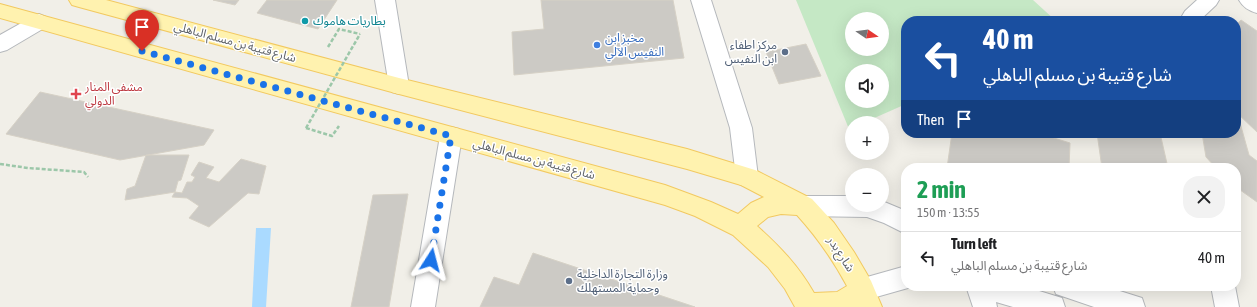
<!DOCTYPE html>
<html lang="en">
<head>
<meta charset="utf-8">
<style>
	:root { --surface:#fff; --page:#f2f2f2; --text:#202124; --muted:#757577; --line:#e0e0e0 }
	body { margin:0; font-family:"Asap Condensed","Noto Sans Arabic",sans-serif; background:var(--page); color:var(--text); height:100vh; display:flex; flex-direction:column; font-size:15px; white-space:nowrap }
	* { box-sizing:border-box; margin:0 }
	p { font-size:13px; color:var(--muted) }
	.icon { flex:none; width:22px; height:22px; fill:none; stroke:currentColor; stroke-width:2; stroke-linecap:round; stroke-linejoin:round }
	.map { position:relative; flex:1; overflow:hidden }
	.drawer { position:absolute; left:901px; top:163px; width:340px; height:128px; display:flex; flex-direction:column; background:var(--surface); border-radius:16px; box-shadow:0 4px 16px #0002 }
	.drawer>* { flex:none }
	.top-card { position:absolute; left:901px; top:16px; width:340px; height:122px; border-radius:16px; box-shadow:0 4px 16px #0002; background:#1a4fa0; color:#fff; overflow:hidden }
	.needle { width:26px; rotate:103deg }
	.fabs { position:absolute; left:845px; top:12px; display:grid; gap:8px }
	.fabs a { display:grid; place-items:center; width:44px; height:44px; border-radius:50%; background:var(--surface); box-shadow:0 4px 16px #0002; font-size:20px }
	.pin { position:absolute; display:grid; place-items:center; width:34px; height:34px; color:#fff; margin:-41px -17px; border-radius:50% 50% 50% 0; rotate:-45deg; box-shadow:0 0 4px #0007 }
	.pin .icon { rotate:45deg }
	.me { position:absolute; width:44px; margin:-22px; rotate:9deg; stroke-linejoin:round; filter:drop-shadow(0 0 3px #0008) }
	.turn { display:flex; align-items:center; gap:14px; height:84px; padding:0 16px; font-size:18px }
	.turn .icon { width:52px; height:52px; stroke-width:2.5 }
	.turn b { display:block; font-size:28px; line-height:34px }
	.then { display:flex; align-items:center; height:38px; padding:0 16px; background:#0003; gap:8px; font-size:15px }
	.round { display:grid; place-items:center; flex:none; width:42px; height:42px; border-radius:16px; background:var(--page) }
	.summary { display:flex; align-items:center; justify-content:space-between; height:68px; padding:0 16px }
	h1 { font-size:24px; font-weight:700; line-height:30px; color:#1e9e55 }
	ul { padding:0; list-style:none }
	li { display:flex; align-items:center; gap:12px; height:52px; padding:0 16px; border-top:1px solid var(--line) }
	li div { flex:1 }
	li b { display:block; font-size:15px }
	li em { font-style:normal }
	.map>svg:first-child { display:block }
	.green { fill:#c5e8c5; fill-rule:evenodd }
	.water { fill:#aadaff }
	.building { fill:#cccac5; stroke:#d6d1c6 }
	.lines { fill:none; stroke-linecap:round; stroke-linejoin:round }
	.minor-casing { stroke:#b5b8bc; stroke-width:2 }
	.major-casing { stroke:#f2c960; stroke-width:2 }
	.path { stroke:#9cc7a9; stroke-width:2.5; stroke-dasharray:4 2; stroke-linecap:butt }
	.minor { fill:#fff; fill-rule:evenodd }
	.major { fill:#fff2af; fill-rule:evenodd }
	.path-bridge { stroke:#9cc7a9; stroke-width:2.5; stroke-dasharray:4 2; stroke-linecap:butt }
	.route { stroke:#1a73e8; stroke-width:7; stroke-dasharray:0 12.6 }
	.culture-dot { fill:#0f9aa8; stroke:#fff; stroke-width:1.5 }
	.shop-dot { fill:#3f7fe0; stroke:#fff; stroke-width:1.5 }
	.service-dot { fill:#5c6f8a; stroke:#fff; stroke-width:1.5 }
	.health-dot { fill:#e0444e; stroke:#fff; stroke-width:1.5 }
	.labels { text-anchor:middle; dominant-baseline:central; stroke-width:3; stroke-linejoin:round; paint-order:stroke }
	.culture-label { font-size:12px; fill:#0d838f; stroke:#fff; text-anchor:start }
	.shop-label { font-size:12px; fill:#366cbe; stroke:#fff; text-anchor:start }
	.street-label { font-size:12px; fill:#5f6368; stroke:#fff }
	.service-label { font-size:12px; fill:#4e5e75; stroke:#fff; text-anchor:end }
	.health-label { font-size:12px; fill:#be3a42; stroke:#fff; text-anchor:start }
</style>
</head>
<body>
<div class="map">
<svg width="1257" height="307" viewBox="0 0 1257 307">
	<rect width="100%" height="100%" fill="#f1efe8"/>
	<path class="green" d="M796 0H1033L1056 21H906V104L863 123H852V128L849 129ZM852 19H882V49H852ZM852 71H882V101H852Z"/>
	<path class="water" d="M256 228H271L266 307H252Z"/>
	<path class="building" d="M213 0H239L235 5Z
		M267 0H337L318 29 257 13Z
		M541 0H673L684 58 514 75 512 32 544 29Z
		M1241 20 1257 31V132L1236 112V25Z
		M806 44 821 76 779 84 766 52Z
		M40 92 214 130 204 145 120 160 6 134Z
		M1236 112H1237L1249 155 1257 161V202L1236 187V168H1216L1206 157 1202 133H1236Z
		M952 133H1038L1070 143 1069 168H947Z
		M1097 133H1160L1168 168H1145L1121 164 1122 168H1102Z
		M146 155H189L181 180 178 181 175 192 125 200 127 189 135 186Z
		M241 159 266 166 259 194 248 193 209 227 189 218 199 206 187 198 172 197 175 192 182 193 187 182H192L195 177 191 175 199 162 214 167 206 178 219 182Z
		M408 194 389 307H351L373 195Z
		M533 253 695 307H480L494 277 519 285Z"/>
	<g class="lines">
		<g class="minor-casing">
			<path id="minor" d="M375 0H395L409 86 406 92 399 94 392 92 389 86Z
				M691 0H711L752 128 758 177 755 184 747 187 739 184 736 177 730 128Z
				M1197 0H1219L1216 5 1199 21H1185L1182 16 1185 11Z
				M1239 0H1257V13C1249 11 1243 7 1239 0Z
				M39 14 46 17 49 22 46 27 7 50 0 52V35L32 17Z
				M451 127 459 129 462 136 435 307H411L440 136 443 129Z
				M804 196H852V205H882V201L906 211V234L884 223 867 217 804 216 796 213 793 206 796 199Z
				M906 266V286H915L862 301 853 297 850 289 853 281Z
				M966 286H1023L1062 298 1065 307H1013L996 302 997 307H973Z
				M1053 286H1104L1142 298 1145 307H1094L1056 294Z
				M1211 286H1235L1239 307H1215Z"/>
		</g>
		<g class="major-casing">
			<path id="major" d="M69 0H106L399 78 687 149 755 170 812 199 834 223 854 252 871 281 882 307H795L785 289 768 267 733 235 695 216 665 205 0 18V4L665 185 711 202 738 214 751 203 764 197 741 185 687 169 399 94 79 7 72 5ZM781 214 797 215C817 237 833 260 847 286L837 292 814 293C798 265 780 247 757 226L768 217Z"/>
		</g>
		<path class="path" d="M328 47 339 29 360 34
			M306 128 332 136 339 126
			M0 164 28 168 84 172 88 177"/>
		<use href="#minor" class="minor"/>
		<use href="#major" class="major"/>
		<path class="path-bridge" d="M306 128 360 34"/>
	</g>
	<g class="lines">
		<path class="route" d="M142 51 451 136 431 260"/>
	</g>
	<circle class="culture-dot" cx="305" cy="21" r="4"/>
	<circle class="shop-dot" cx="597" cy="45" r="4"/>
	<g class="service-dot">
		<circle cx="785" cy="52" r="4"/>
		<circle cx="569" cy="281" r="4"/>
	</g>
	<path class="health-dot" d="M74 88h4v4h4v4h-4v4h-4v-4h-4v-4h4z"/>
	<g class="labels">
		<g class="culture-label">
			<text x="313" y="21">بطاريات هاموك</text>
		</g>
		<g class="shop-label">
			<text x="605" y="38">مخبز ابن<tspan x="605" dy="14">النفيس الآلي</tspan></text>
		</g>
		<g class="street-label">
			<text transform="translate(235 42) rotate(15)">شارع قتيبة بن مسلم الباهلي</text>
			<text transform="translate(534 159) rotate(15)">شارع قتيبة بن مسلم الباهلي</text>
			<text transform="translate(841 254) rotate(57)">شارع بدر</text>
		</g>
		<g class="service-label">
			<text x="777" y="45">مركز اطفاء<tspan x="777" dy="14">ابن النفيس</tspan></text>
			<text x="577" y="274" text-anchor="start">وزارة التجارة الداخلية<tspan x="577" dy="14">وحماية المستهلك</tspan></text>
		</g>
		<g class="health-label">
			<text x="85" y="87">مشفى المنار<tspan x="85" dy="14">الدولي</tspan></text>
		</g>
	</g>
</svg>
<div class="fabs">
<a><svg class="needle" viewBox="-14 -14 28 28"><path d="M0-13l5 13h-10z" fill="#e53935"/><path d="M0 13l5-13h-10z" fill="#757577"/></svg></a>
<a><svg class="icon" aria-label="sound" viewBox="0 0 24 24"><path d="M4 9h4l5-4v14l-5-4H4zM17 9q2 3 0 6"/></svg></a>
<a>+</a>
<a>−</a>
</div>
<div class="pin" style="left:142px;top:51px;background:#d93025"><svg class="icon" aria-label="arrive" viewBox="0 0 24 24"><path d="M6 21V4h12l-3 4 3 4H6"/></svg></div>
<svg class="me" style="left:431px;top:260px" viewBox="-20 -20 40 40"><path d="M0-17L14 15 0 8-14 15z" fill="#1a73e8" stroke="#fff" stroke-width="4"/></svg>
<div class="top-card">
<div class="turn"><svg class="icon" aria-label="left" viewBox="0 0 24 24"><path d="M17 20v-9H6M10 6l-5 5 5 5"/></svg><div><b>40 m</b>شارع قتيبة بن مسلم الباهلي</div></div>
<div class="then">Then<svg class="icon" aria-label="arrive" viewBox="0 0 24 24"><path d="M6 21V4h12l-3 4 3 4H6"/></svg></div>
</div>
<section class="drawer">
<div class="summary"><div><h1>2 min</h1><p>150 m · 13:55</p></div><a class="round"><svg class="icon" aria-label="close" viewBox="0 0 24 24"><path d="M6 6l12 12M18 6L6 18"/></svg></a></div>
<ul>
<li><svg class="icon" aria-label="left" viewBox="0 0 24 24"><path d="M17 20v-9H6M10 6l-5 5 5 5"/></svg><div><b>Turn left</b><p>شارع قتيبة بن مسلم الباهلي</p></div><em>40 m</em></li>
</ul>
</section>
</div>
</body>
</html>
